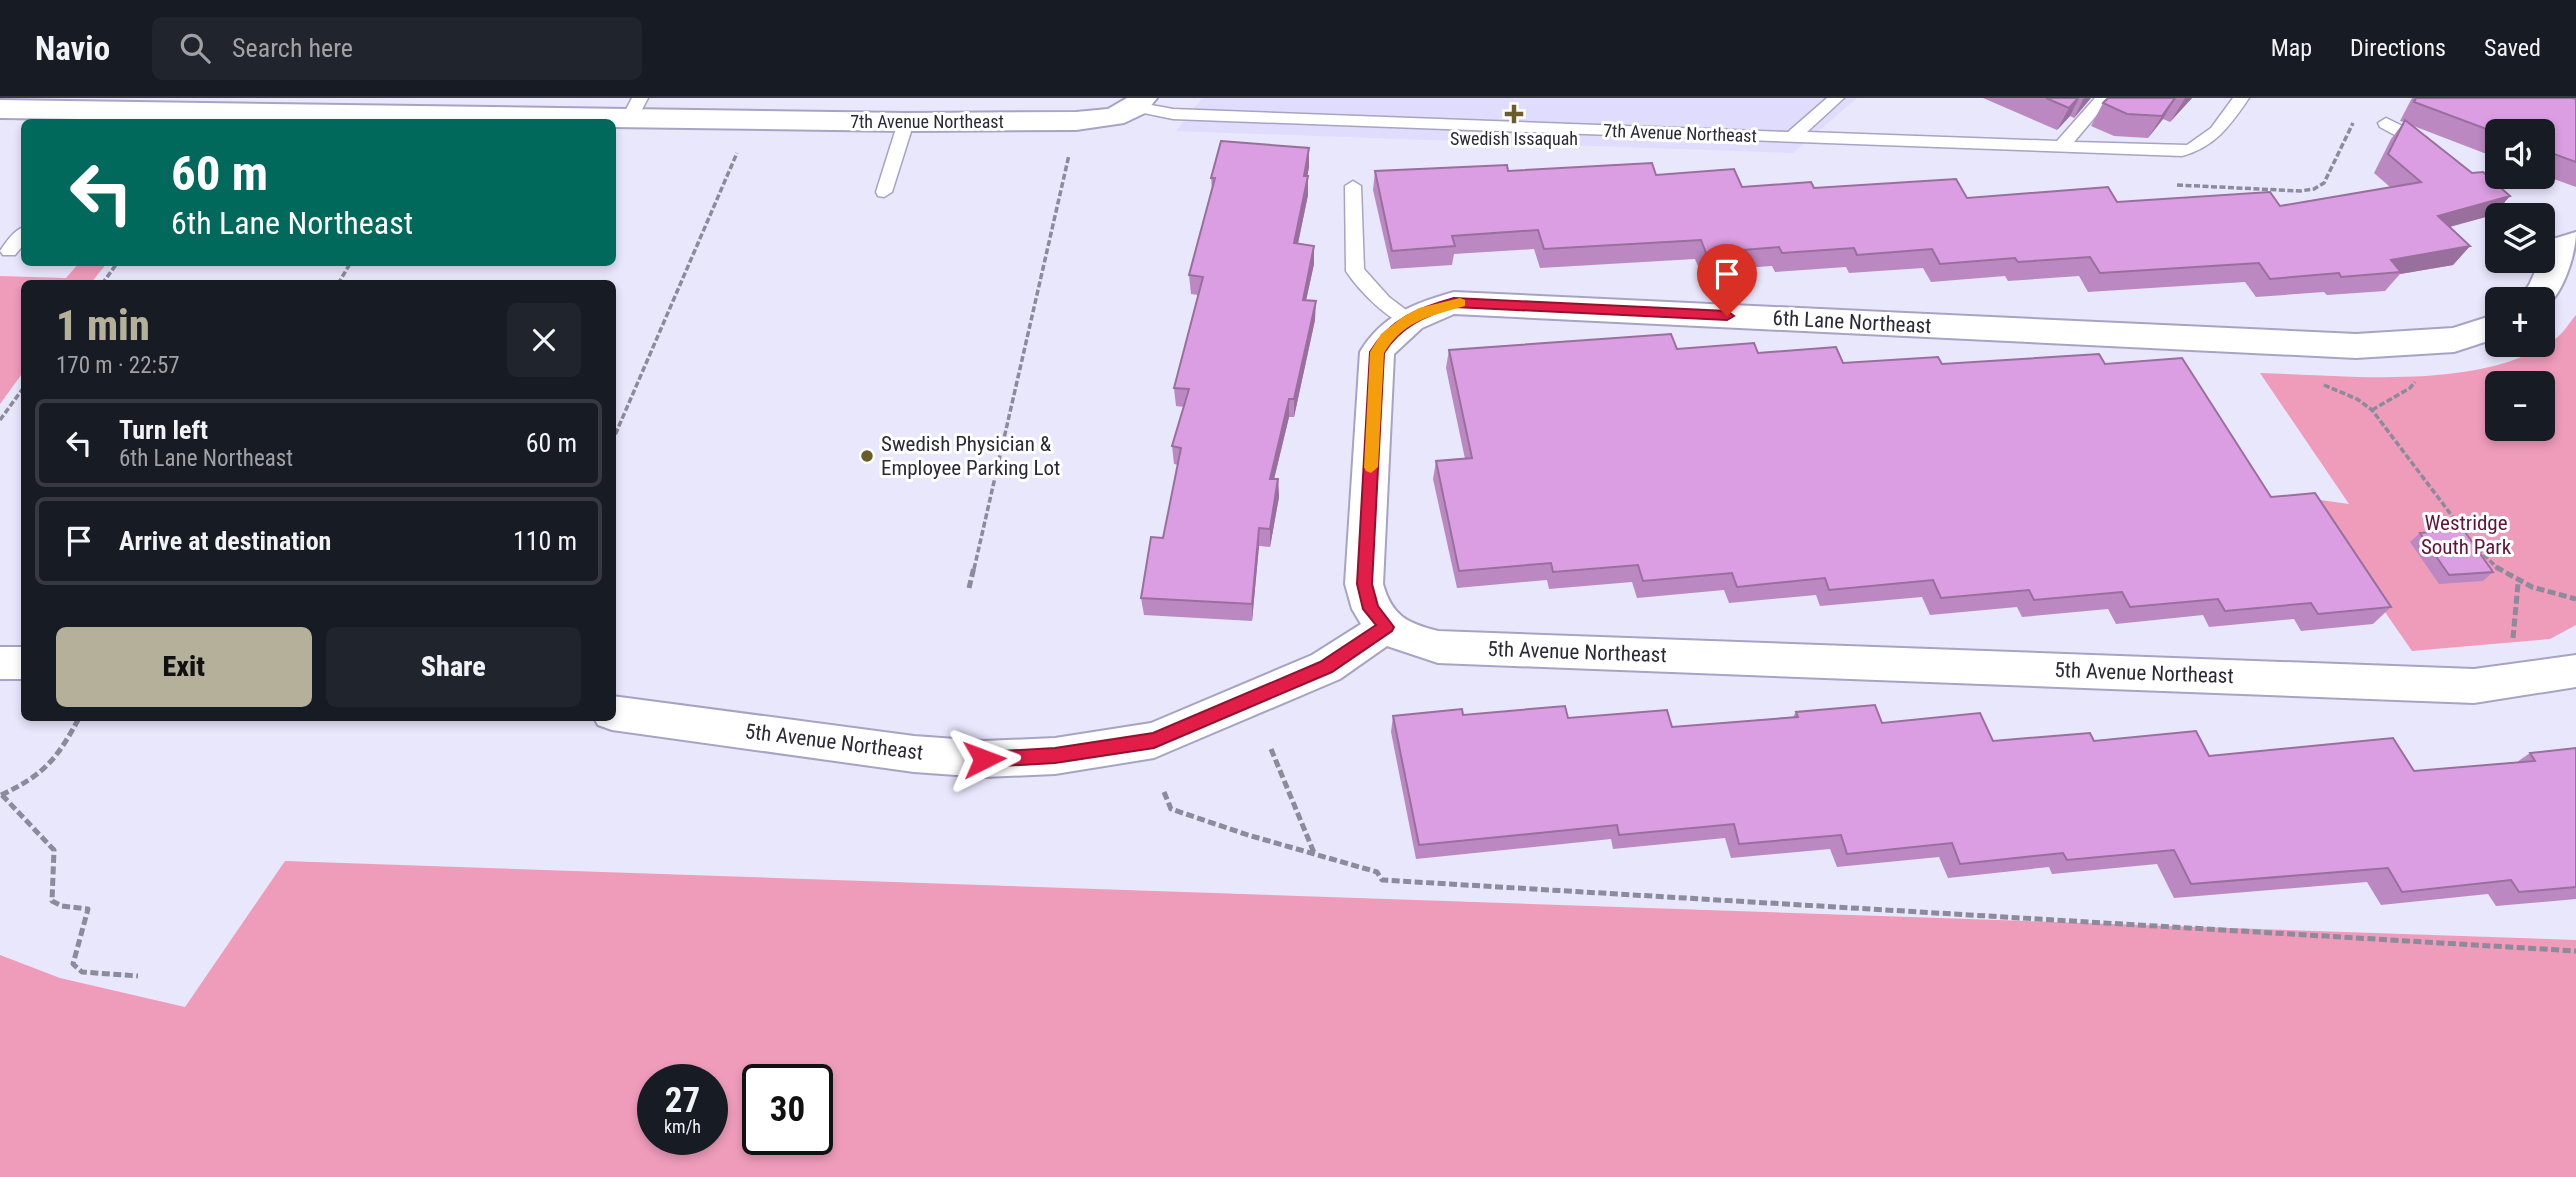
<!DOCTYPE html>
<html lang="en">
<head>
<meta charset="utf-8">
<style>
	:root { --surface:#171b24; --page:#20242c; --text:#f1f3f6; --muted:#9ea1a6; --line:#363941; --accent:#b4b09a }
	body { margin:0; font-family:"Roboto Condensed",sans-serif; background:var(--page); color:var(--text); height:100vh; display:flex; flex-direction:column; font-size:26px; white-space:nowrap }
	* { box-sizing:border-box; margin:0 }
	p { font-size:23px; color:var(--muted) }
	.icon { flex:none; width:38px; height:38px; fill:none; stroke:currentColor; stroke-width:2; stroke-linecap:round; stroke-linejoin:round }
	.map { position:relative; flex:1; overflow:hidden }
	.panel { position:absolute; left:21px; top:182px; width:595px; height:441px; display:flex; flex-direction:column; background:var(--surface); border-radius:10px; box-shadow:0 4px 10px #0003 }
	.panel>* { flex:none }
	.top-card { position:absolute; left:21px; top:21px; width:595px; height:147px; border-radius:10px; box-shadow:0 4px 10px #0003; background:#00695c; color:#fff; overflow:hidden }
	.buttons { position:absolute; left:2485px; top:21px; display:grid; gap:14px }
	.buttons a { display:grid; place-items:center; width:70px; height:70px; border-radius:10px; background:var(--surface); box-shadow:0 4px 10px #0003; font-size:35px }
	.speed { position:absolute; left:637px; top:966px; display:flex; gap:14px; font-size:35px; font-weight:700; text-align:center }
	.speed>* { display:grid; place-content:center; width:91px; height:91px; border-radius:50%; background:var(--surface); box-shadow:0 4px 10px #0003; line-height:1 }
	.speed small { font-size:18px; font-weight:400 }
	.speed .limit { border:4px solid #111; border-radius:10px; background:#fff; color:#111 }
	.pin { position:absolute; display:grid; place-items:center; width:60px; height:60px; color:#fff; margin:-72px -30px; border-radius:50% 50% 50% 0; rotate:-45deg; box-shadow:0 0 7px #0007 }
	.pin .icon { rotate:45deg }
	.me { position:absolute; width:77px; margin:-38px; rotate:87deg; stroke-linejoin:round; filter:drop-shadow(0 0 5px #0008) }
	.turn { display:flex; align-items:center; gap:24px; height:147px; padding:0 35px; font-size:32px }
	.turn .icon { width:91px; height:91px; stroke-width:2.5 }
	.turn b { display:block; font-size:49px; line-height:60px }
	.round { display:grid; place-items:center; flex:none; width:74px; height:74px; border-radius:10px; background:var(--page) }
	.overview { display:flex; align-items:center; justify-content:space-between; height:119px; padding:0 35px }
	h1 { font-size:42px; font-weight:800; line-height:52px; color:var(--accent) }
	.primary-button { display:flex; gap:14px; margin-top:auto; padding:14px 35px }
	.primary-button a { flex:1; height:80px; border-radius:10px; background:var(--accent); color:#111; font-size:28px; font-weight:800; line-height:80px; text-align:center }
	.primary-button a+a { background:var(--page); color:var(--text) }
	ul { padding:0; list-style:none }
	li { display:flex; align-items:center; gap:21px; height:88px; margin:0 14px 10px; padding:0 21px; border:4px solid var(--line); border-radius:10px }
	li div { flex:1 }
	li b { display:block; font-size:26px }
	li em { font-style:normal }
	header { display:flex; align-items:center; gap:42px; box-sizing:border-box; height:98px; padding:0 35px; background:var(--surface); border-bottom:2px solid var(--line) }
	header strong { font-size:33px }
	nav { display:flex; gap:38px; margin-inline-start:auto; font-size:24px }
	.search { width:490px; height:63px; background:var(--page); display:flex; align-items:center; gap:18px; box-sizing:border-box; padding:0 24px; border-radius:10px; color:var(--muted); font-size:26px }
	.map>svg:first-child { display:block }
	.built { fill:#dfdcfe }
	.green { fill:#ef9cbb; fill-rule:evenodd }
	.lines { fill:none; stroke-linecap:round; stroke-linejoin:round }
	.lane-casing { stroke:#a7a3c5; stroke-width:3 }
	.street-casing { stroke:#a7a3c5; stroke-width:4 }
	.path-far1 { stroke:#8c8a9b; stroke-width:3.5; stroke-dasharray:6 2.5; stroke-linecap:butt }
	.path { stroke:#8c8a9b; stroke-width:5; stroke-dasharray:8 3.5; stroke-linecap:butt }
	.lane { fill:#fff; fill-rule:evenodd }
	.street { fill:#fff; fill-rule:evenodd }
	.wall { fill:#bc88c2 }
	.shaded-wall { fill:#996f9e }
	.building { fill:#db9ee2; stroke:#996f9e; stroke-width:2 }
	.route { fill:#e11d48; stroke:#92132f; stroke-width:2 }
	.slow { fill:#f59e0b }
	.poi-dot { fill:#6a5d2a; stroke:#fff; stroke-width:2.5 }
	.labels { text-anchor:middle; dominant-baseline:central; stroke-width:6; stroke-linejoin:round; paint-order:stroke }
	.far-street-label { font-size:18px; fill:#2b2936; stroke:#fff }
	.far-poi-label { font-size:18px; fill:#2b2936; stroke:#fff }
	.street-label { font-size:21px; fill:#2b2936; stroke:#fff }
	.poi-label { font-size:21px; fill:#2b2936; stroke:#fff; text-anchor:start }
	.park-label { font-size:21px; fill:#621339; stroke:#fff }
</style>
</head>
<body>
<header>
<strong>Navio</strong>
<div class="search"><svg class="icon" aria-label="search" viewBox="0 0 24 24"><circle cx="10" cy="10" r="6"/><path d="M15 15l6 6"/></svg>Search here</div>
<nav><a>Map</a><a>Directions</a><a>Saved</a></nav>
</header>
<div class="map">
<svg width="2576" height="1079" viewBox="0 0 2576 1079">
	<rect width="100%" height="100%" fill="#e9e7fc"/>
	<path class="built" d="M1202 0H1857L1793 55 1176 33Z"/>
	<path class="green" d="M79 165H107L91 185 24 186V273L0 306V178L66 180Z
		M2576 217V527L2550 541 2412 553 2306 400 2349 406 2260 275C2346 277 2481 294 2555 241 2563 236 2569 225 2576 217ZM2497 285H2543V331H2497Z
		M285 763 2576 842V1079H0V857L60 880 185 909ZM653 982H712V1041H653ZM758 982H817V1041H758Z"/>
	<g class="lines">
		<g class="lane-casing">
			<path id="lane" d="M632 0H648L636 23 630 24 622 19Z
				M1827 0H1844L1807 34 2057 43 2095 0H2111L2074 44 2187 47 2211 30 2233 0H2249C2230 28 2215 49 2182 58L1173 21 1129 12 1127 9 1135 4 1173 11 1788 34Z
				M906 19 914 24 892 94 884 99 878 98 876 94 898 24Z
				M2386 20 2427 40 2429 44 2421 49 2415 48 2380 29 2378 25Z
				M1353 83 1361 88 1364 171 1389 199 1414 218 1417 222 1414 226C1395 232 1356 189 1346 173L1345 88Z
				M2479 85 2485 86 2515 117H2497L2471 90Z
				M24 129V146L15 157H3L0 153C6 144 14 132 24 129Z
				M2543 133 2567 146 2570 150 2567 154H2555L2543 147Z"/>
		</g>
		<g class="street-casing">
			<path id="street" d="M1127 0H1157L1145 15 1124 25 1076 32 906 33 612 29V24H311L0 20V2L906 15 1076 14 1108 11Z
				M2576 134C2576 155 2563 199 2543 210V201H2519L2529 187 2540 163H2543V156L2550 142Z
				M1454 194 2356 236 2453 230 2497 216V240L2454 254 2356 260 1454 216 1422 230 1394 256 1383 486C1392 518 1407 525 1438 533L2474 571 2576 557V589L2474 605 1438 565 1387 548 1340 581 1168 654 1154 660 1055 676 984 679 914 674 612 632 598 627 594 620H612V598L914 638 984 643 1055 640 1151 625 1312 557 1361 526 1352 511 1345 486 1360 254C1382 217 1415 205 1454 194Z
				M0 549H24V581H0Z"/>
		</g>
		<path class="path-far1" d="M2177 87 2300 93 2314 91 2324 85 2353 25
			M102 186 118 164
			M338 186 351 164
			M2324 287 2357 301 2372 312 2465 435
			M2372 312 2410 290 2415 284
			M0 322 24 289
			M612 344 737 55
			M2472 444 2498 471
			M974 471 1069 57"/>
		<path class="path" d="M2496 469 2532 489 2576 501
			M969 490 974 469
			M2513 540 2518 486
			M1271 651 1315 757
			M1164 694 1171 711 1248 737 1377 774 1382 782 2576 853
			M1 697C44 677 57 661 79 620
			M2 697 54 752 52 803 62 808 88 811 73 866 82 874 138 878"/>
		<use href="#lane" class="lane"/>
		<use href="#street" class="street"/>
	</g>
	<path class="wall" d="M1983 0H2091L2074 20 2070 18 2057 32Z
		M2108 0H2192L2170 24 2163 21 2148 40 2114 38 2091 28 2103 5Z
		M2412 0H2573L2576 1V89L2543 77V33H2497V60L2411 27 2472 75 2510 98 2493 117 2450 129 2470 148 2453 167 2400 176 2385 193 2327 197 2324 194 2256 199 2245 184 2088 194 2079 178 2008 183 2005 178 1931 184 1923 170 1849 175 1846 169 1775 174 1772 168 1700 173 1695 161 1540 170 1534 151 1454 156 1452 167 1391 171 1373 92 1375 73H1508L1656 77 1742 89 1814 90 1967 100 2280 108 2390 89 2374 75 2391 41 2404 24 2400 23Z
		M1309 50V69L1307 78 1308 97 1298 146 1314 148V166L1306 202 1315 222 1294 319H1289L1274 381H1278L1279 399 1270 449 1259 448 1252 523 1144 517 1141 500 1163 440 1178 367 1174 366 1172 348 1184 309 1176 308 1174 290 1198 197 1191 196 1189 177 1212 91 1211 80Z
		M1677 251 1758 255 1843 265 2105 266 2271 399 2391 509 2373 526 2301 533 2294 521 2209 529 2203 517 2116 526 2108 511 2022 519 2017 509 1930 517 1922 499 1820 508 1816 497 1729 505 1724 492 1637 500 1632 484 1549 491 1547 482 1457 490 1433 381 1436 363 1465 361 1446 270 1449 252Z
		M2420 435 2493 474 2483 483 2439 486 2410 444Z
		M1796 614 1882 625 1993 643H2094L2209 658 2414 673 2517 664 2530 655 2576 650V801L2496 808 2488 796 2381 807 2367 784 2174 800 2157 766 2052 776 2049 769 1948 780 1939 759 1837 769 1830 751 1731 760 1725 740 1613 751 1611 741 1416 761 1391 634 1393 618 1463 617 1568 620 1672 629 1793 619Z"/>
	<path class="shaded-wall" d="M2078 0H2079L2070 18 2057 32 2069 10Z
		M2084 0H2091L2074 20Z
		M2175 0 2163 21 2148 40 2162 18Z
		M2185 0H2192L2170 24 2184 2Z
		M1309 50V69L1304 97V78Z
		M1308 78V97L1294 164V145Z
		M2510 98 2493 117 2422 136 2438 118Z
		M1314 148V166L1302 221 1303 202Z
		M2470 148 2453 167 2400 176 2401 174 2391 162Z
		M1316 203 1315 222 1294 319V301Z
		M1289 301V319L1270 398V381Z
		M1278 381 1279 399 1270 449V431Z
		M1259 430V448L1252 523V506Z"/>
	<path class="building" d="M2046 0H2078L2069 10Z
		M2108 0H2175L2162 18 2127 16 2103 5Z
		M2416 0H2573L2576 1V64L2543 52V33H2497V35L2414 4Z
		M2405 22 2472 75 2483 74 2510 98 2438 118 2470 148 2391 162 2401 174 2341 179 2339 175 2270 181 2259 165 2100 175 2090 159 2018 164 2015 160 1940 166 1932 151 1857 157 1854 150 1782 155 1779 149 1706 155 1701 142 1544 151 1538 132 1452 138 1455 148 1392 153 1375 73 1507 67 1508 73 1652 65 1656 77 1734 71 1742 89 1811 84 1814 90 1956 81 1967 100 2108 89 2117 104 2270 94 2280 108 2421 84 2388 56Z
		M1221 43 1309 50 1304 78H1308L1294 145 1314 148 1303 202 1316 203 1294 301H1289L1270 381H1278L1270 431 1259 430 1252 506 1141 500 1151 439 1163 440 1181 350 1172 348 1189 291 1174 290 1203 179 1189 177 1215 80H1211Z
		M1671 236 1677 251 1754 245 1758 255 1836 249 1843 265 1938 259 1942 266 2099 256 2105 266 2182 260 2271 399 2315 395 2391 509 2318 516 2311 505 2225 513 2218 501 2130 509 2122 494 2034 502 2029 492 1941 500 1933 482 1829 492 1825 480 1737 489 1732 475 1643 483 1638 467 1553 474 1551 465 1459 473 1436 363 1472 360 1449 252Z
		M2463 431 2493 474 2449 477 2420 435Z
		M1875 607 1882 625 1980 615 1993 643 2090 635 2094 643 2196 633 2209 658 2393 640 2414 673 2535 663 2530 655 2576 650V789L2519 794 2511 782 2402 794 2388 770 2191 786 2174 752 2067 762 2063 755 1960 766 1952 745 1847 756 1841 737 1739 746 1734 726 1619 737 1617 727 1419 747 1393 618 1462 611 1463 617 1565 608 1568 620 1667 612 1672 629 1798 619 1796 614Z"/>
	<path class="route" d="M1454 200 1727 213 1734 218 1727 222 1454 209C1426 217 1400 229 1384 255L1372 486 1378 508 1394 529 1392 533 1332 574 1154 650 1055 665 984 669 978 667 976 661 978 656 984 654 1055 650 1153 635 1320 564 1376 527 1363 511 1357 486 1370 254C1390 221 1418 210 1454 200Z"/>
	<path class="slow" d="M1460 200 1465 202V208C1431 218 1404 222 1384 255L1378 369 1371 375 1366 373 1364 369 1370 254 1381 236 1403 219 1419 210Z"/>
	<g class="poi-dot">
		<path d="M1510.5 5.5h7v7h7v7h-7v7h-7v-7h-7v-7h7z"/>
		<circle cx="867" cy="358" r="7"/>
	</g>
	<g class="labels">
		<g class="far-street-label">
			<text x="927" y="23">7th Avenue Northeast</text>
			<text transform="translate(1680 35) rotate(2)">7th Avenue Northeast</text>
		</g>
		<g class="far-poi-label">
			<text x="1514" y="40">Swedish Issaquah</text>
		</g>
		<g class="street-label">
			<text transform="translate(1852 224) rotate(3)">6th Lane Northeast</text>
			<text transform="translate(1577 554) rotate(2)">5th Avenue Northeast</text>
			<text transform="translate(2144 575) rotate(2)">5th Avenue Northeast</text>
			<text transform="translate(834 644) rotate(7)">5th Avenue Northeast</text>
		</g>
		<g class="poi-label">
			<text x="881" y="346">Swedish Physician &amp;<tspan x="881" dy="24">Employee Parking Lot</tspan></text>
		</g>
		<g class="park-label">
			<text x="2466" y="425">Westridge<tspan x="2466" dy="24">South Park</tspan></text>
		</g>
	</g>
</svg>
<div class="buttons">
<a><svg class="icon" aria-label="sound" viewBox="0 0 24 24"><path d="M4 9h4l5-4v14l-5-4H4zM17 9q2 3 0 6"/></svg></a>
<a><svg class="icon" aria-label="layers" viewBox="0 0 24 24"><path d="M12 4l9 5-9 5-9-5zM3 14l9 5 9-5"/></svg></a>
<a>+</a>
<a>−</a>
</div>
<div class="speed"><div>27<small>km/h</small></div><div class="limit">30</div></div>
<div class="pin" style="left:1727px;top:218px;background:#d93025"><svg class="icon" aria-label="arrive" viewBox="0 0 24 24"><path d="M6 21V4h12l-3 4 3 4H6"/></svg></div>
<svg class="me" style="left:984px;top:661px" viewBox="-20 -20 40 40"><path d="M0-17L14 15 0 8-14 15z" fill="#e11d48" stroke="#fff" stroke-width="4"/></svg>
<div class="top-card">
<div class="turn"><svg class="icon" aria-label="left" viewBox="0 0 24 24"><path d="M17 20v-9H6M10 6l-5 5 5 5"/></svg><div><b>60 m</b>6th Lane Northeast</div></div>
</div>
<section class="panel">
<div class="overview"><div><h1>1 min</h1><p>170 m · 22:57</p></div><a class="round"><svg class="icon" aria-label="close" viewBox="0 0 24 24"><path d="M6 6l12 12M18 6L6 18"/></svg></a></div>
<ul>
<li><svg class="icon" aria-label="left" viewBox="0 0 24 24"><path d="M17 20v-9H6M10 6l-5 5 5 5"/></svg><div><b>Turn left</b><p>6th Lane Northeast</p></div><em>60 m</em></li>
<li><svg class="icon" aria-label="arrive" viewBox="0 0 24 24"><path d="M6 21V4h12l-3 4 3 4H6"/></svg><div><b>Arrive at destination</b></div><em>110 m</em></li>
</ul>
<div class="primary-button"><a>Exit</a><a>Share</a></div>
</section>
</div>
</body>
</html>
